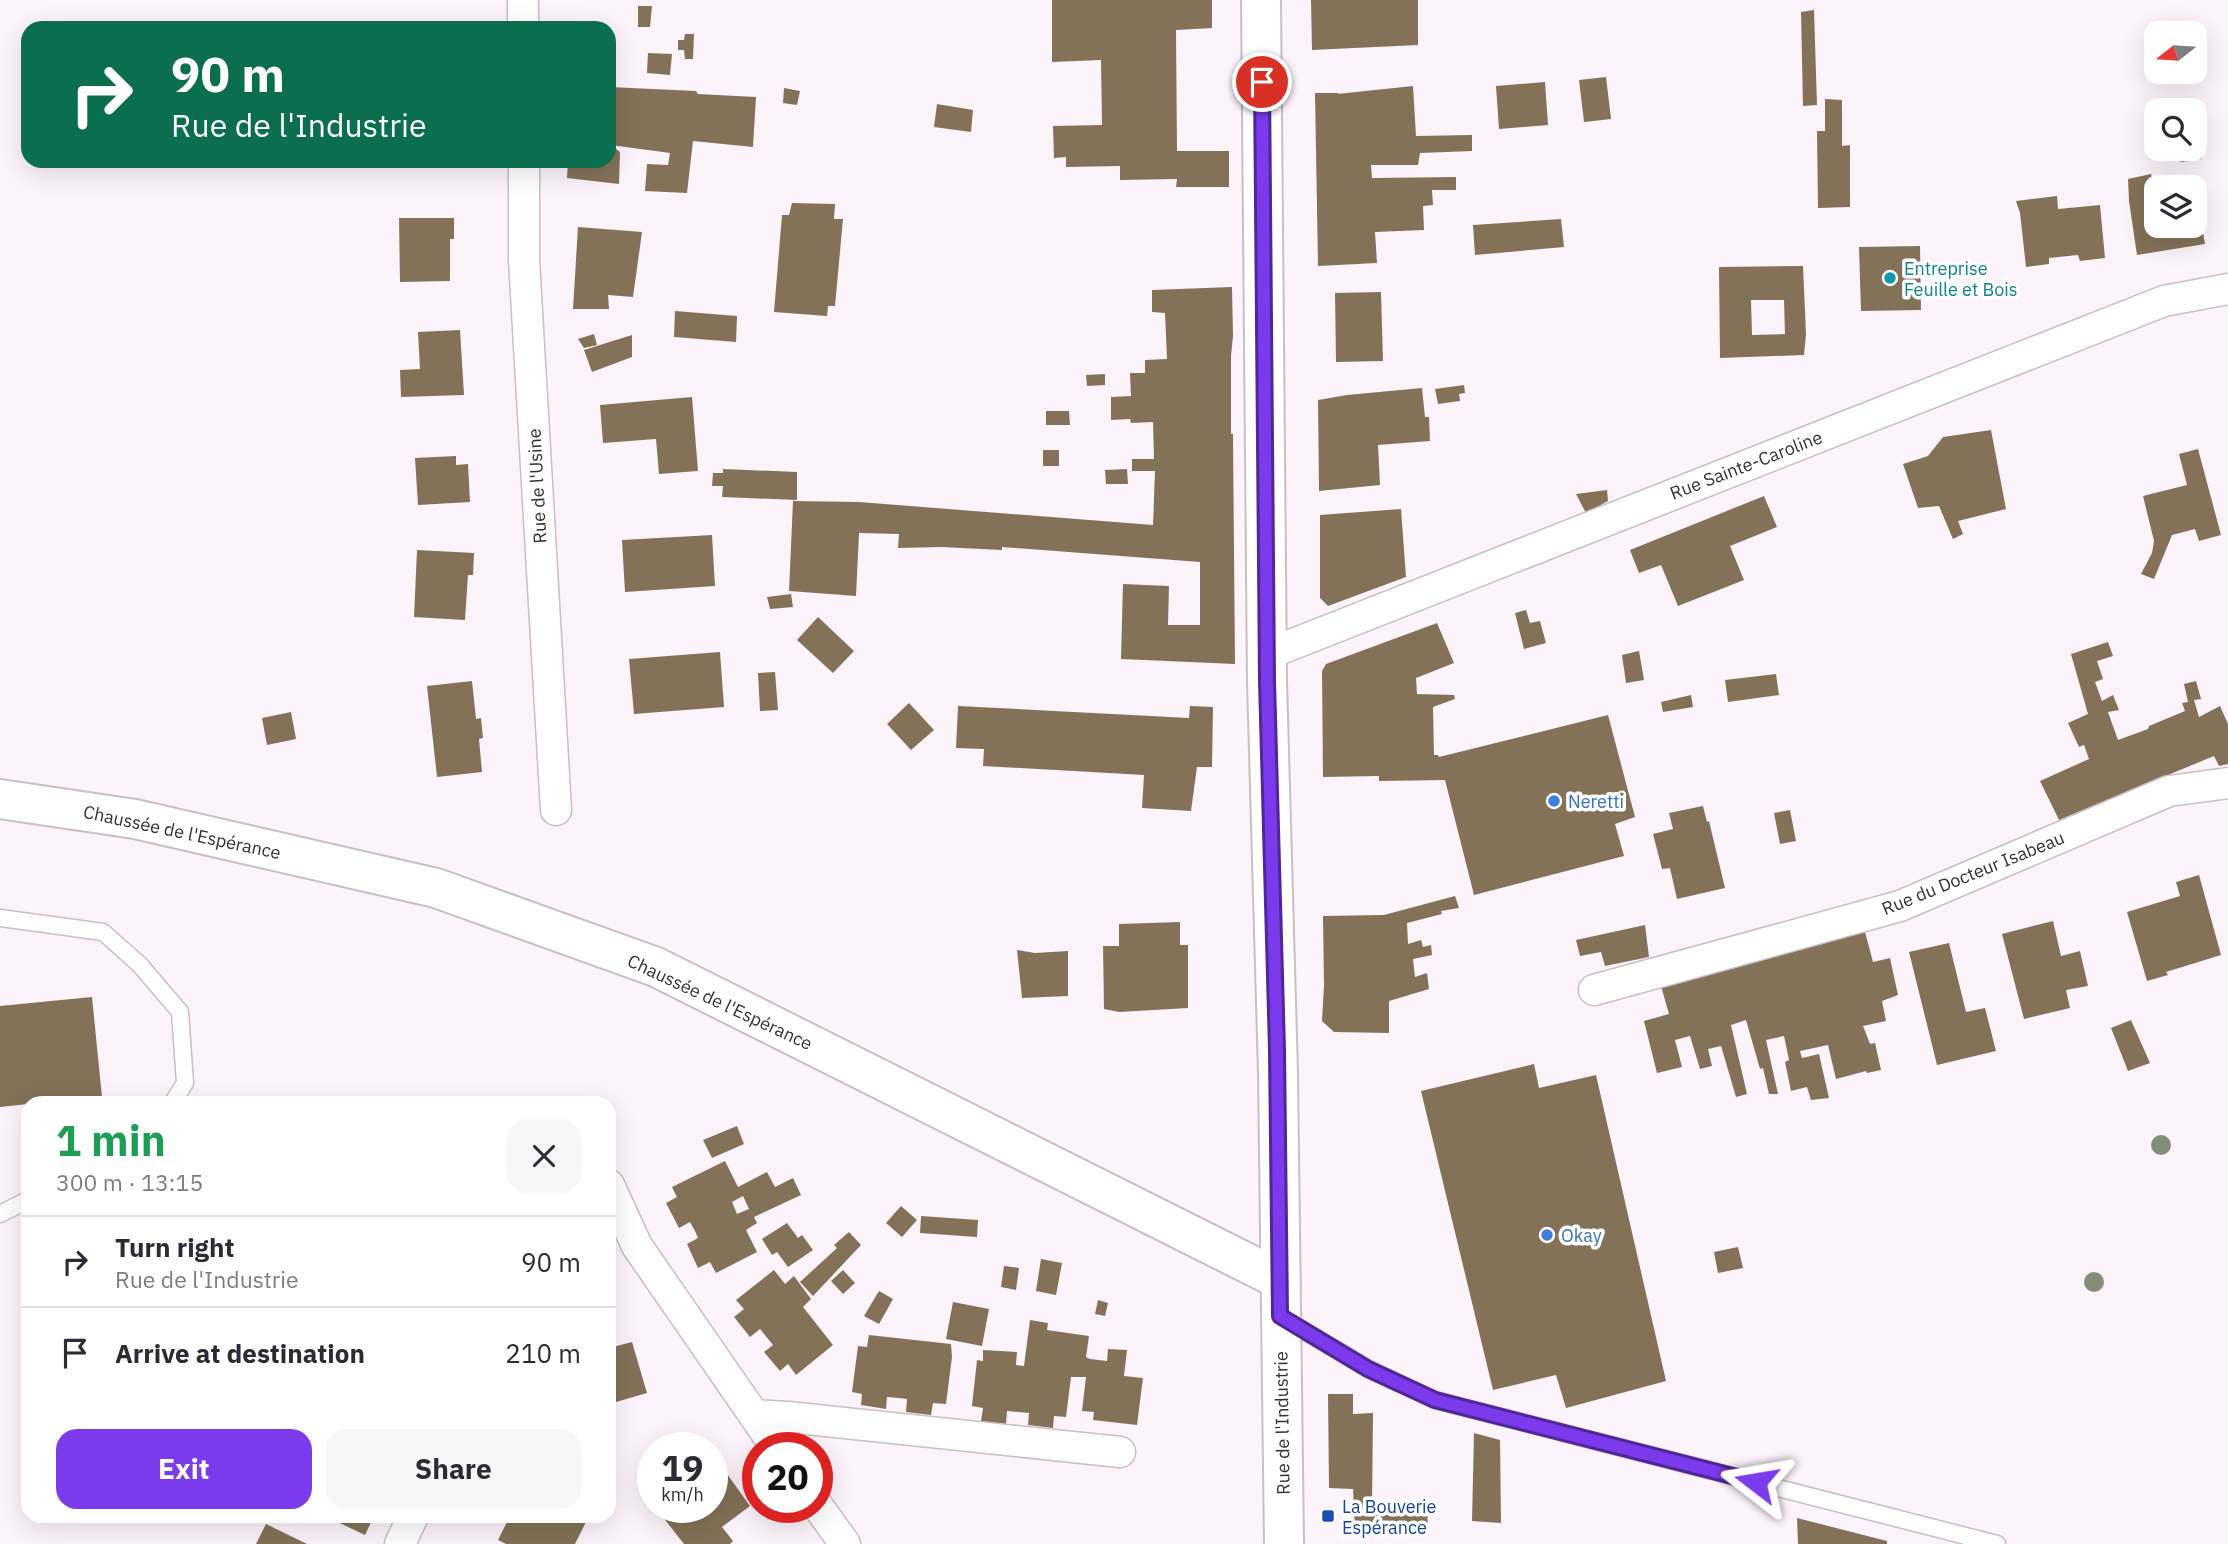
<!DOCTYPE html>
<html lang="en">
<head>
<meta charset="utf-8">
<style>
	:root { --surface:#fff; --page:#f7f7f7; --text:#2b2b33; --muted:#7c7c81; --line:#e1e1e2; --accent:#7c3aed }
	body { margin:0; font-family:"IBM Plex Sans",sans-serif; background:var(--page); color:var(--text); height:100vh; display:flex; flex-direction:column; font-size:26px; white-space:nowrap }
	* { box-sizing:border-box; margin:0 }
	p { font-size:23px; color:var(--muted) }
	.icon { flex:none; width:38px; height:38px; fill:none; stroke:currentColor; stroke-width:2; stroke-linecap:round; stroke-linejoin:round }
	.map { position:relative; flex:1; overflow:hidden }
	.panel { position:absolute; left:21px; top:1096px; width:595px; height:427px; display:flex; flex-direction:column; background:var(--surface); border-radius:21px; box-shadow:0 7px 28px #0002 }
	.panel>* { flex:none }
	.guide { position:absolute; left:21px; top:21px; width:595px; height:147px; border-radius:21px; box-shadow:0 7px 28px #0002; background:#0b6e4f; color:#fff; overflow:hidden }
	.needle { width:46px; rotate:253deg }
	.tools { position:absolute; left:2144px; top:21px; display:grid; gap:14px }
	.tools a { display:grid; place-items:center; width:63px; height:63px; border-radius:14px; background:var(--surface); box-shadow:0 7px 28px #0002; font-size:35px }
	.speed { position:absolute; left:637px; top:1432px; display:flex; gap:14px; font-size:35px; font-weight:700; text-align:center }
	.speed>* { display:grid; place-content:center; width:91px; height:91px; border-radius:50%; background:var(--surface); box-shadow:0 7px 28px #0002; line-height:1 }
	.speed small { font-size:18px; font-weight:400 }
	.speed .limit { border:10px solid #d22; background:#fff; color:#111 }
	.pin { position:absolute; display:grid; place-items:center; width:60px; height:60px; color:#fff; margin:-30px; border:4px solid #fff; border-radius:50%; box-shadow:0 2px 7px #0007 }
	.me { position:absolute; width:77px; margin:-38px; rotate:284deg; stroke-linejoin:round; filter:drop-shadow(0 0 5px #0008) }
	.turn { display:flex; align-items:center; gap:24px; height:147px; padding:0 35px; font-size:32px }
	.turn .icon { width:91px; height:91px; stroke-width:2.5 }
	.turn b { display:block; font-size:49px; line-height:60px }
	.round { display:grid; place-items:center; flex:none; width:74px; height:74px; border-radius:21px; background:var(--page) }
	.head { display:flex; align-items:center; justify-content:space-between; height:119px; padding:0 35px }
	h1 { font-size:42px; font-weight:700; line-height:52px; color:#1e9e55 }
	.action { display:flex; gap:14px; margin-top:auto; padding:14px 35px }
	.action a { flex:1; height:80px; border-radius:21px; background:var(--accent); color:#fff; font-size:28px; font-weight:700; line-height:80px; text-align:center }
	.action a+a { background:var(--page); color:var(--text) }
	ul { padding:0; list-style:none }
	li { display:flex; align-items:center; gap:21px; height:91px; padding:0 35px; border-top:2px solid var(--line) }
	li div { flex:1 }
	li b { display:block; font-size:26px }
	li em { font-style:normal }
	.map>svg:first-child { display:block }
	.building { fill:#837257; fill-rule:evenodd }
	.lines { fill:none; stroke-linecap:round; stroke-linejoin:round }
	.lane-casing { stroke:#c9bfc7; stroke-width:19 }
	.street-casing { stroke:#c9bfc7; stroke-width:33 }
	.secondary-casing { stroke:#c9bfc7; stroke-width:42 }
	.lane { stroke:#fff; stroke-width:16 }
	.street { stroke:#fff; stroke-width:30 }
	.secondary { stroke:#fff; stroke-width:38 }
	.tree { fill:#828c78 }
	.route-casing { stroke:#51269a; stroke-width:18 }
	.route { stroke:#7c3aed; stroke-width:12 }
	.culture-dot { fill:#0f9aa8; stroke:#fff; stroke-width:2.5 }
	.shop-dot { fill:#3f7fe0; stroke:#fff; stroke-width:2.5 }
	.transit-dot { fill:#1a4fb4; stroke:#fff; stroke-width:2.5 }
	.labels { text-anchor:middle; dominant-baseline:central; stroke-width:7; stroke-linejoin:round; paint-order:stroke }
	.culture-label { font-size:18px; fill:#0d838f; stroke:#fff; text-anchor:start }
	.street-label { font-size:18px; fill:#343033; stroke:#fff }
	.shop-label { font-size:18px; fill:#366cbe; stroke:#fff; text-anchor:start }
	.transit-label { font-size:18px; fill:#164399; stroke:#fff; text-anchor:start }
</style>
</head>
<body>
<div class="map">
<svg width="2228" height="1544" viewBox="0 0 2228 1544">
	<rect width="100%" height="100%" fill="#fcf3fb"/>
	<path class="building" d="M1052 0H1212V28L1176 30 1177 151H1229V187H1176L1177 179 1120 180V166L1066 167V157L1054 158 1053 126 1102 125 1101 60 1052 62Z
		M1311 0H1418V45L1312 50Z
		M638 6H652L650 27H638Z
		M1814 10 1817 105 1803 106 1801 12Z
		M685 34H694L693 59H685L684 50H678V40H684Z
		M648 53 672 54 670 75 647 73Z
		M1606 77 1611 119 1584 122 1579 80Z
		M1545 82 1548 125 1499 129 1496 86Z
		M1413 86 1416 136 1472 135V151L1420 153 1418 165H1371L1372 178 1456 177V190H1432L1433 205 1423 206 1424 230 1375 232 1377 263 1318 266 1315 93H1339L1337 94Z
		M609 87 696 91 698 94 756 97 753 147 693 141 687 193 645 191 647 164 668 165 670 153 611 145 620 152 619 184 567 178 568 161H609Z
		M784 88 800 91 797 105 783 103Z
		M1825 99 1842 100V146L1850 145V207L1818 208 1817 131H1825Z
		M937 104 973 110 971 132 934 127Z
		M2194 129 2202 159 2181 162 2178 149H2194Z
		M2151 174 2156 196V226H2194L2196 191 2205 244 2137 255 2129 201 2128 179Z
		M2057 196 2058 209 2100 205 2105 258 2080 261 2078 255 2049 258V264L2026 267 2020 213 2016 201Z
		M792 203 835 204 834 219H843L835 306H828L827 316 774 312 782 215H789Z
		M399 218H454V239H450V281L400 282Z
		M1561 219 1564 247 1475 255 1473 225Z
		M578 227 642 232 633 297 608 295 609 309H573Z
		M1920 246 1921 310 1861 311 1859 247Z
		M1803 266 1806 334 1804 355 1720 358 1719 267ZM1751 300H1784L1785 334 1752 335Z
		M1232 287 1233 336 1231 356V434H1233L1235 664 1121 659 1123 584 1169 586 1168 625H1200V562L1002 547V550L942 547 898 548 899 534 859 533 856 596 789 591 793 501 859 502 1153 525 1155 471H1132V459H1154L1153 422 1131 423 1130 419 1111 420V397L1131 396 1130 373H1145V360L1167 359 1165 313 1152 312V290Z
		M1381 292 1383 361 1336 362 1335 293Z
		M675 311 737 316 736 342 674 337Z
		M460 330 464 395 401 397 400 370 420 369 418 332Z
		M594 334 597 345 584 348 578 339Z
		M632 335V357L592 372 584 350Z
		M1105 374V385L1087 386 1086 375Z
		M1464 385 1465 393 1459 394 1460 401 1438 404 1435 389Z
		M1422 388 1425 417H1429L1430 441 1378 445 1380 485 1319 491 1318 400 1347 395Z
		M692 397 698 471 659 474 656 439 603 443 600 405Z
		M1046 411H1069L1070 425H1046Z
		M1991 430 2006 509 1958 521 1963 534 1953 539 1939 506 1918 508 1903 464 1928 456 1943 437Z
		M2198 449 2221 535 2199 541 2195 529 2172 535 2154 579 2141 574 2152 553 2154 541 2143 496 2187 485 2179 454Z
		M1043 450H1059V466H1043Z
		M456 456V465L468 464 470 502 418 505 415 458Z
		M723 469 797 472V500L722 497 723 486H712L713 473H723Z
		M1127 469 1128 484H1106L1105 470Z
		M1607 490 1608 501 1586 513 1576 494Z
		M1764 496 1777 527 1730 546 1744 580 1678 606 1661 565 1639 573 1630 550Z
		M1401 509 1406 577 1328 606 1320 598V515Z
		M712 535 715 586 625 592 622 540Z
		M417 550 474 553 473 575H468L465 620 414 617Z
		M791 594 793 607 770 609 767 597Z
		M1526 610 1530 623 1540 621 1546 643 1524 649 1515 613Z
		M818 617 854 651 833 673 797 640Z
		M1437 623 1454 663 1416 678 1417 694 1454 695 1455 699 1433 707 1434 755H1438L1439 757 1608 715 1635 817 1615 824 1624 856 1474 895 1445 780 1379 781V776L1323 777 1322 671 1326 664Z
		M2108 642 2113 656 2097 661 2103 679 2095 682 2102 701 2113 695 2119 710 2108 712 2118 740 2148 729 2149 726 2185 711 2182 703 2188 702 2184 684 2196 681 2201 699 2194 700 2199 717 2220 706 2228 724V764L2219 766 2214 756 2059 820 2040 781 2089 759 2084 745 2079 747 2068 723 2088 714 2071 654Z
		M1639 651 1644 680 1626 683 1622 655Z
		M720 652 724 707 634 714 629 659Z
		M775 672 778 710 760 711 758 673Z
		M1776 674 1779 695 1728 702 1725 680Z
		M472 681 476 719 481 718 483 738 479 739 482 772 437 777 427 686Z
		M1691 695 1693 707 1663 712 1661 702Z
		M909 703 934 730 911 750 887 724Z
		M958 706 1189 718 1190 706 1213 707 1212 767H1197L1191 811 1142 808 1144 775 983 766 984 749 956 748Z
		M291 712 296 739 267 745 262 718Z
		M1703 806 1707 822 1709 821 1725 888 1677 899 1670 868 1662 869 1653 834 1673 829 1669 813Z
		M1790 810 1796 841 1780 844 1774 813Z
		M2199 875 2221 955 2166 972 2168 975 2147 981 2127 912 2180 896 2176 882Z
		M1455 896 1459 908 1441 911 1442 914 1407 923 1408 944 1421 940 1423 947 1431 945 1432 955 1413 959 1415 977 1427 973 1429 989 1389 1001V1033L1334 1032 1322 1021 1324 985 1323 916 1384 915Z
		M2053 921 2061 956 2080 951 2088 986 2066 990 2070 1008 2024 1019 2002 934Z
		M1180 922V945H1188V1008L1119 1012 1104 1009 1103 946H1119V924Z
		M1645 925 1649 957 1605 966 1601 952 1580 956 1576 940Z
		M1864 928 1873 962 1890 958 1898 995 1882 1001 1886 1021 1863 1026 1870 1044 1875 1043 1881 1070 1867 1073 1866 1071 1836 1079 1828 1045 1800 1051 1802 1058 1819 1054 1829 1098 1811 1100 1807 1087 1791 1091 1785 1062 1789 1060 1784 1036 1766 1040 1778 1094H1769L1763 1068 1760 1069 1746 1020 1731 1025 1747 1094 1736 1097 1721 1046 1708 1049 1712 1066 1700 1069 1690 1036 1675 1040 1682 1067 1657 1073 1644 1021 1669 1014 1661 986Z
		M1949 943 1966 1012 1985 1008 1996 1051 1937 1065 1909 952Z
		M1017 950 1035 953 1068 951V996L1022 998Z
		M92 997 102 1097 28 1102V1104L0 1107V1006Z
		M2131 1020 2150 1063 2128 1071 2111 1028Z
		M1534 1064 1539 1088 1596 1075 1666 1381 1566 1408 1556 1375 1493 1390 1421 1091Z
		M737 1126 744 1144 712 1158 703 1140Z
		M725 1161 738 1187 767 1172 775 1187 793 1178 801 1195 754 1217 757 1223 746 1230 757 1252 716 1273 710 1262 698 1268 687 1244 698 1238 695 1231 690 1222 679 1228 666 1203 677 1197 672 1187ZM743 1196 749 1209 737 1214 732 1202Z
		M901 1206 917 1220 902 1237 886 1223Z
		M921 1216 978 1220 977 1237 920 1233Z
		M787 1223 798 1238 802 1235 813 1250 788 1267 777 1252 772 1255 762 1239Z
		M849 1232 861 1245 813 1296 800 1282 837 1248 834 1245Z
		M1738 1247 1743 1268 1718 1273 1714 1252Z
		M1041 1259 1062 1263 1056 1295 1036 1291Z
		M1004 1266 1019 1268 1016 1290 1001 1287Z
		M774 1270 785 1284 794 1276 811 1299 803 1307 833 1345 796 1375 788 1364 780 1371 764 1352 773 1345 760 1329 750 1337 734 1317 744 1309 736 1300Z
		M843 1270 855 1283 843 1294 831 1281Z
		M879 1291 893 1299 879 1324 864 1316Z
		M1098 1300 1108 1303 1105 1316 1095 1314Z
		M953 1302 989 1309 982 1346 946 1339Z
		M1030 1320 1048 1323 1047 1330 1089 1336 1086 1357 1090 1359 1107 1361 1108 1349 1127 1350 1124 1376 1143 1378 1137 1425 1093 1420 1094 1412 1082 1411 1086 1377H1071L1066 1417 1054 1416 1053 1428 1028 1425 1029 1413 1007 1411 1006 1424 981 1421 983 1408 972 1406 977 1360 983 1361V1350L1017 1352 1016 1365 1024 1366Z
		M869 1335 951 1344 952 1357 946 1404 933 1403 931 1415 906 1412 907 1399 899 1398 887 1397 886 1409 861 1405 862 1394 852 1392 858 1346 867 1347Z
		M632 1342 647 1393 609 1404V1348Z
		M1328 1394H1353V1414L1373 1413 1372 1504H1427L1428 1533H1355L1353 1489 1329 1488Z
		M1474 1433 1500 1440 1501 1523 1472 1521Z
		M712 1453 750 1506 722 1527 733 1541 730 1544H684L655 1507H712Z
		M325 1516H374L365 1535Z
		M510 1516H589L575 1544H506L498 1540Z
		M1797 1518 1887 1541V1544H1798Z
		M266 1524 307 1544H256Z"/>
	<g class="lines">
		<g class="lane-casing">
			<path id="lane" d="M0 918 103 932 140 965 180 1012 185 1083 173 1102
				M0 1214 28 1200
				M1282 1318 1369 1369 1435 1400 1997 1544"/>
		</g>
		<g class="street-casing">
			<path id="street" d="M523 0V28
				M524 161V260L556 810
				M1268 654 2164 301 2228 289
				M1594 990 1900 906 2169 791 2228 783
				M609 1185 637 1246 776 1447
				M754 1415 788 1417 1120 1452
				M817 1505 845 1544
				M400 1544 413 1516"/>
		</g>
		<g class="secondary-casing">
			<path id="secondary" d="M1261 0 1267 681 1278 1073 1284 1544
				M0 799 135 819 436 888 656 967 1281 1280"/>
		</g>
		<use href="#lane" class="lane"/>
		<use href="#street" class="street"/>
		<use href="#secondary" class="secondary"/>
	</g>
	<g class="tree">
		<circle cx="2161" cy="1145" r="10"/>
		<circle cx="2094" cy="1282" r="10"/>
	</g>
	<g class="lines">
		<g class="route-casing">
			<path id="route" d="M1262 82 1267 681 1277 1050 1280 1316 1368 1369 1435 1400 1756 1482"/>
		</g>
		<use href="#route" class="route"/>
	</g>
	<circle class="culture-dot" cx="1890" cy="278" r="7"/>
	<g class="shop-dot">
		<circle cx="1554" cy="801" r="7"/>
		<circle cx="1547" cy="1235" r="7"/>
	</g>
	<rect class="transit-dot" x="1321" y="1509" width="14" height="14" rx="3.5"/>
	<g class="labels">
		<g class="culture-label">
			<text x="1904" y="268">Entreprise<tspan x="1904" dy="21">Feuille et Bois</tspan></text>
		</g>
		<g class="street-label">
			<text transform="translate(1746 465) rotate(-21)">Rue Sainte-Caroline</text>
			<text transform="translate(537 486) rotate(-93)">Rue de l'Usine</text>
			<text transform="translate(182 832) rotate(12)">Chaussée de l'Espérance</text>
			<text transform="translate(1973 873) rotate(-22)">Rue du Docteur Isabeau</text>
			<text transform="translate(720 1002) rotate(25)">Chaussée de l'Espérance</text>
			<text transform="translate(1282 1423) rotate(-91)">Rue de l'Industrie</text>
		</g>
		<g class="shop-label">
			<text x="1568" y="801">Neretti</text>
			<text x="1561" y="1235">Okay</text>
		</g>
		<g class="transit-label">
			<text x="1342" y="1506">La Bouverie<tspan x="1342" dy="21">Espérance</tspan></text>
		</g>
	</g>
</svg>
<div class="tools">
<a><svg class="needle" viewBox="-14 -14 28 28"><path d="M0-13l5 13h-10z" fill="#e53935"/><path d="M0 13l5-13h-10z" fill="#7c7c81"/></svg></a>
<a><svg class="icon" aria-label="search" viewBox="0 0 24 24"><circle cx="10" cy="10" r="6"/><path d="M15 15l6 6"/></svg></a>
<a><svg class="icon" aria-label="layers" viewBox="0 0 24 24"><path d="M12 4l9 5-9 5-9-5zM3 14l9 5 9-5"/></svg></a>
</div>
<div class="speed"><div>19<small>km/h</small></div><div class="limit">20</div></div>
<div class="pin" style="left:1262px;top:82px;background:#d93025"><svg class="icon" aria-label="arrive" viewBox="0 0 24 24"><path d="M6 21V4h12l-3 4 3 4H6"/></svg></div>
<svg class="me" style="left:1756px;top:1482px" viewBox="-20 -20 40 40"><path d="M0-17L14 15 0 8-14 15z" fill="#7c3aed" stroke="#fff" stroke-width="4"/></svg>
<div class="guide">
<div class="turn"><svg class="icon" aria-label="right" viewBox="0 0 24 24"><path d="M7 20v-9h11M14 6l5 5-5 5"/></svg><div><b>90 m</b>Rue de l'Industrie</div></div>
</div>
<section class="panel">
<div class="head"><div><h1>1 min</h1><p>300 m · 13:15</p></div><a class="round"><svg class="icon" aria-label="close" viewBox="0 0 24 24"><path d="M6 6l12 12M18 6L6 18"/></svg></a></div>
<ul>
<li><svg class="icon" aria-label="right" viewBox="0 0 24 24"><path d="M7 20v-9h11M14 6l5 5-5 5"/></svg><div><b>Turn right</b><p>Rue de l'Industrie</p></div><em>90 m</em></li>
<li><svg class="icon" aria-label="arrive" viewBox="0 0 24 24"><path d="M6 21V4h12l-3 4 3 4H6"/></svg><div><b>Arrive at destination</b></div><em>210 m</em></li>
</ul>
<div class="action"><a>Exit</a><a>Share</a></div>
</section>
</div>
</body>
</html>
